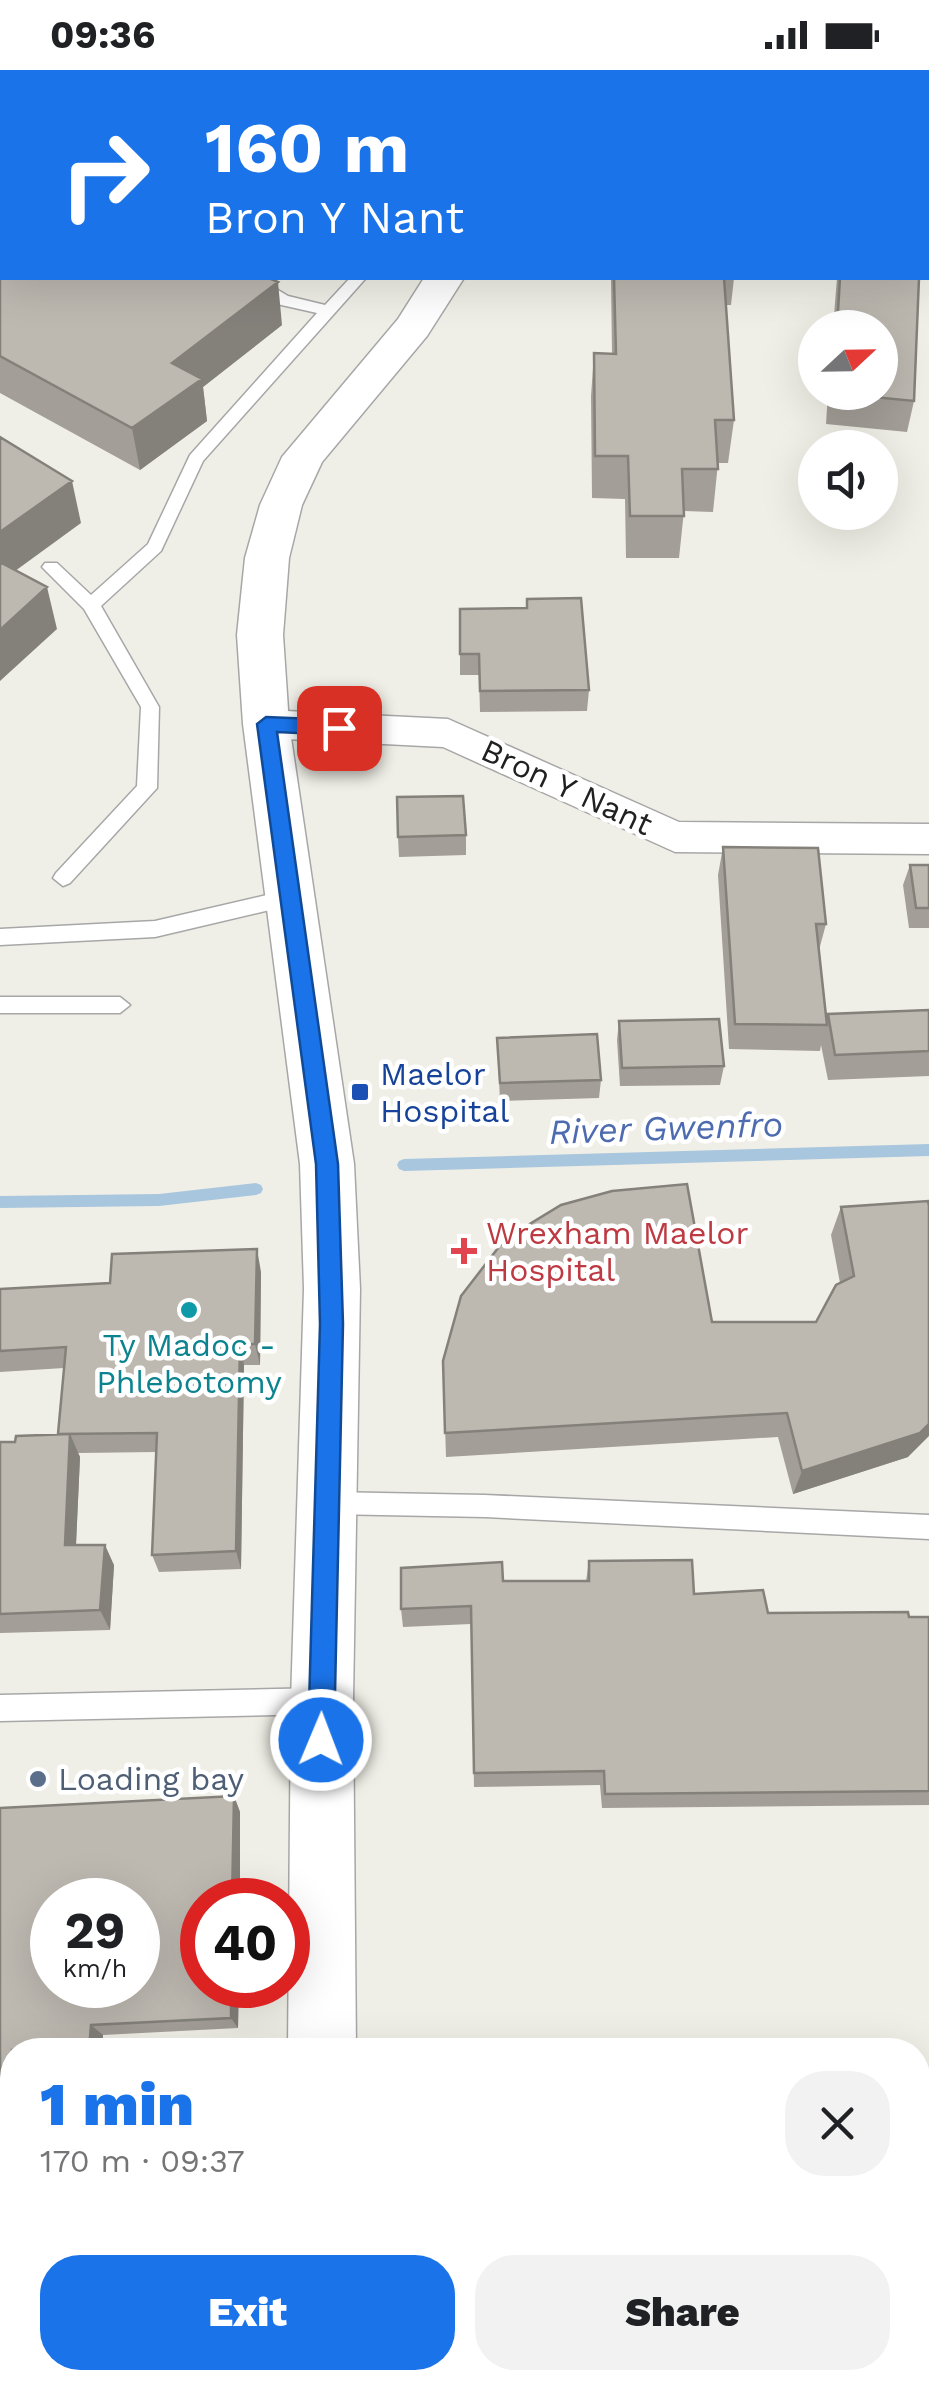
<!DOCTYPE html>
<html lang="en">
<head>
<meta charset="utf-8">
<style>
	:root { --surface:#fff; --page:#f2f2f2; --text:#202124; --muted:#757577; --accent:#1a73e8 }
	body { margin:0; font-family:"Work Sans",sans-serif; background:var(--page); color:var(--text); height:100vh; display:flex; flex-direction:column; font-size:38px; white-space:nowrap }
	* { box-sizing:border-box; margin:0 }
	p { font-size:32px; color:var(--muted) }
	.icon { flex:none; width:55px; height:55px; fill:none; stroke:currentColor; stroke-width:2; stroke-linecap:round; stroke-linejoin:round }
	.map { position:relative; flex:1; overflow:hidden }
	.details { position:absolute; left:0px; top:1968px; width:930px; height:352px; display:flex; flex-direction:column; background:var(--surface); border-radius:40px 40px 0 0; box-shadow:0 10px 40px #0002 }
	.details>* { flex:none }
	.banner { position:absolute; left:0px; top:0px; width:930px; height:210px; box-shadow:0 10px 40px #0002; background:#1a73e8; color:#fff; overflow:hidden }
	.needle { width:65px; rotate:68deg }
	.controls { position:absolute; left:798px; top:240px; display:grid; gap:20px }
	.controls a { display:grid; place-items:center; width:100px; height:100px; border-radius:50%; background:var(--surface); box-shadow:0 10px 40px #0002; font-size:50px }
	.speed { position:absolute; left:30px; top:1808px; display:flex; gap:20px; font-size:50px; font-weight:700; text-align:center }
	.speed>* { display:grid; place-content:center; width:130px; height:130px; border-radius:50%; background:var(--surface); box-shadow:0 10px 40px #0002; line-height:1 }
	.speed small { font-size:25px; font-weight:400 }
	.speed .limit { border:15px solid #d22; background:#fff; color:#111 }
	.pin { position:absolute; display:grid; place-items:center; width:85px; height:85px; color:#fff; margin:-42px; border-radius:20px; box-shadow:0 5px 15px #0006 }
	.me { position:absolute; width:110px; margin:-55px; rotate:1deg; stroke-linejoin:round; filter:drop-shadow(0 0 8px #0008) }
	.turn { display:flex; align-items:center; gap:35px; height:210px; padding:0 40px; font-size:45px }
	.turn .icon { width:130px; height:130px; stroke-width:2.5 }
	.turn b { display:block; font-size:70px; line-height:85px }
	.round { display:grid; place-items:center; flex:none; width:105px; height:105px; border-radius:40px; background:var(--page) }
	.head { display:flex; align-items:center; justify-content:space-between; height:170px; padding:0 40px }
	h1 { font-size:60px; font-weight:800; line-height:75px; color:var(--accent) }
	.cta { display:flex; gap:20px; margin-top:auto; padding:20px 40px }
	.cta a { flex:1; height:115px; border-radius:40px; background:var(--accent); color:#fff; font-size:40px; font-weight:800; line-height:115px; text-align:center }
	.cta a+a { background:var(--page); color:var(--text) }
	.status { display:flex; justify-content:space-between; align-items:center; height:70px; padding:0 50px; background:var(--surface); direction:ltr }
	.status svg { height:28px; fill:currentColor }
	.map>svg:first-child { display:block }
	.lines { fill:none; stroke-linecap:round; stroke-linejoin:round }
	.stream { fill:#a8c6dd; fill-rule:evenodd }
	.service-casing { stroke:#a7a7a7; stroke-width:3 }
	.minor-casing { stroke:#a7a7a7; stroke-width:3 }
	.tertiary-casing { stroke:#a7a7a7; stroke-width:3 }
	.service { fill:#fff; fill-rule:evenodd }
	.minor { fill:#fff; fill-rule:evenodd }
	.tertiary { fill:#fff; fill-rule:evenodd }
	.wall { fill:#a39e97 }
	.shaded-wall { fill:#84817b }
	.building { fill:#bdb8b0; stroke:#84817b; stroke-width:2.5; fill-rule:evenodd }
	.route { fill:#1a73e8; stroke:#114b97; stroke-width:2.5 }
	.transit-dot { fill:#1a4fb4; stroke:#fff; stroke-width:4 }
	.health-dot { fill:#e0444e; stroke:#fff; stroke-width:4 }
	.culture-dot { fill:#0f9aa8; stroke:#fff; stroke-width:4 }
	.service-dot { fill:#5c6f8a; stroke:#fff; stroke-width:4 }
	.labels { text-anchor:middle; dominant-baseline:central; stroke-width:9; stroke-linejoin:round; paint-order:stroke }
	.street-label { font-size:32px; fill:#202020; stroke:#fff }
	.transit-label { font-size:32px; fill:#164399; stroke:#fff; text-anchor:start }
	.health-label { font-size:32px; fill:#be3a42; stroke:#fff; text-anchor:start }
	.culture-label { font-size:32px; fill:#0d838f; stroke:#fff }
	.service-label { font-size:32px; fill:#4e5e75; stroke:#fff; text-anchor:start }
	.water-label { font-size:35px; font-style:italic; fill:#4d6bae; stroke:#fff }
</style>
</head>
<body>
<div class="status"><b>09:36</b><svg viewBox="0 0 49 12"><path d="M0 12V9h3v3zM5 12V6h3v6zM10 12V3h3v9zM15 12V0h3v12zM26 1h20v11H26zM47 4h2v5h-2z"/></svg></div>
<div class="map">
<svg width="929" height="2319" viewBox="0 0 929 2319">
	<rect width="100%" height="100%" fill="#f0efe7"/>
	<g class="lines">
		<path class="stream" d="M929 1074V1086L404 1101 399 1099 397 1095 399 1091 404 1089Z
			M256 1113 261 1115 263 1119 261 1123 256 1125 159 1136 0 1138V1126L159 1124Z"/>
		<g class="service-casing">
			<path id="service" d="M240 208H258L288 226 325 235 350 208H366L203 391 161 481 101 536 159 637 157 718 70 813 63 816 53 808 56 803 137 716 141 637 84 539 42 497 45 493H57L91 525 148 474 190 385 317 243 277 234Z
				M288 820 295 822 298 828 295 834 155 867 0 875V859L155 851Z
				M0 927H120L130 935 120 943H0Z
				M329 1422 485 1425 929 1445V1469L485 1447 329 1444 320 1441 317 1433 320 1425Z
				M321 1618 330 1622 334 1631 330 1640 321 1644 0 1651V1625Z
				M0 2279H12V2308H16L0 2309Z
				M149 2308H179L178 2319H148Z"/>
		</g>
		<g class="minor-casing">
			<path id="minor" d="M266 640 448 649 679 752 929 754V784L675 782 443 677 266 668 253 664 247 654 253 644Z"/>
		</g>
		<g class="tertiary-casing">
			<path id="tertiary" d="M424 208H464L427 266 322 392 302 435 289 488 283 565 289 654 354 1094 360 1219 353 1631 356 1980H288L291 1631 304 1219 300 1094 243 654 237 565 245 488 260 435 282 387 398 249Z
				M291 2308H365V2319H291Z"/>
		</g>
		<use href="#service" class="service"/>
		<use href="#minor" class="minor"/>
		<use href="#tertiary" class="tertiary"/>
	</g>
	<path class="wall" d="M0 0 282 255 203 317 207 351 140 400 0 323Z
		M611 208H734L731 235H726L734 350 728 393H718L713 442 684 441 679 488H626L625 429 592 428 591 326 594 283 612 284Z
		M837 208H919L914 331 907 362 826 354 828 322H880V258H833Z
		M527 529 589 620 587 641 480 642 479 605H460V539L526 538Z
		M466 765V785L399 787 398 767Z
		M723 777 826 854 819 880 826 949 828 944 929 940V1006L828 1010 821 975 820 981 729 979 718 805Z
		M910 795H929V858H909L903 815Z
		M619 951 724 996 720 1015 620 1016 617 970Z
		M497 968 601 1010 599 1028 500 1031Z
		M841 1137 908 1387 793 1424 778 1367 446 1387 443 1291 712 1252H816L840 1213 831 1165Z
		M261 1202 260 1295H244L241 1499 159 1502 152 1485 156 1382 78 1383 80 1387 76 1475 114 1495 110 1560 0 1563V1372H15L58 1365 64 1298 0 1302V1219L110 1213Z
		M589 1491 694 1524 768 1543 929 1547V1735L602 1738 600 1715 474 1717 471 1554 403 1557 401 1539 503 1511H586Z
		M234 1726 240 1742 238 1958 103 1965 102 1980H12V2101L0 2102V1738Z
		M582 2308H708L709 2319H583Z
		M898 2308H918L929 2319H900Z"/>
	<path class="shaded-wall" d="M278 212 282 255 203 317 207 351 140 400 132 358 172 293Z
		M72 411 81 453 0 512V462Z
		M47 517 57 559 0 611V560Z
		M257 1179 261 1202 260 1295 255 1274Z
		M240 1274 244 1295 241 1499 236 1481Z
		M929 1354V1366L908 1387 793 1424 802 1401Z
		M70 1364 80 1387 75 1496 65 1475Z
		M105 1475 114 1495 110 1560 100 1540Z
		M234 1726 240 1742V1830H232Z
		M231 1915H239L238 1958 231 1948Z
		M91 1955 103 1965 102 1980H89Z
		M0 2157 12 2166V2201L0 2220Z"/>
	<path class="building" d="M0 0H234L238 2H2V208H269L278 212 172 293 202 309 132 358 0 286Z
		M614 208H724L734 350H715L718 399H682L684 446H630L628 386H595L594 283 616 284Z
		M840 208H919L914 331 832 323 880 322V258H837Z
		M0 367 72 411 0 462Z
		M0 492 47 517 0 560Z
		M581 528 589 620 480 621 479 584H460V539L527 538V529Z
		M463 726 466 765 398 767 397 727Z
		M723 777 818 778 826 854H816L827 955 735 954Z
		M910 795H929V838H916Z
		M929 940V981L835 985 828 944Z
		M719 949 724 996 622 998 619 951Z
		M597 964 601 1010 500 1013 497 968Z
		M687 1114 712 1252H816L836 1215 854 1206 841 1137 928 1131 929 1136V1354L920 1363 802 1401 787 1343 445 1363 443 1291 461 1226 505 1169 561 1135 612 1121Z
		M257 1179 255 1274H240L236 1481 152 1485 157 1363 58 1364 66 1277 0 1281V1219L110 1213 112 1184Z
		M70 1364 65 1475H105L100 1540 0 1544V1372H15L16 1366Z
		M692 1490 694 1524 763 1520 768 1543 908 1542 909 1547H929V1721L605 1724 604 1701 474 1703 471 1536 401 1539V1498L502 1492 503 1511H589V1491Z
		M234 1726 232 1830H202V1915H231V1948L91 1955 89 1980H12V2096H0V1738ZM52 1830H138V1915H52Z
		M0 2166 12 2175 0 2194Z
		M929 2192V2319H917L916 2308H918V2193Z
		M587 2308H708L709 2319H588Z"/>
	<path class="route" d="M266 647 339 650 349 658 339 665 277 662 338 1094 343 1254 334 1670 331 1679 321 1683 312 1679 308 1670 320 1254 316 1094 257 654Z"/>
	<rect class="transit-dot" x="350" y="1012" width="20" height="20" rx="5"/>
	<path class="health-dot" d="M459 1166h10v10h10v10h-10v10h-10v-10h-10v-10h10z"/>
	<circle class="culture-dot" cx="189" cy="1240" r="10"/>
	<circle class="service-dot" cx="38" cy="1709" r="10"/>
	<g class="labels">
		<g class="street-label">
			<text transform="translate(567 717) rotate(25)">Bron Y Nant</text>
		</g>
		<g class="transit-label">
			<text x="380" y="1004">Maelor<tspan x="380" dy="37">Hospital</tspan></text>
		</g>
		<g class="health-label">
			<text x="486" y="1163">Wrexham Maelor<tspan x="486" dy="37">Hospital</tspan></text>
		</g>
		<g class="culture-label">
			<text x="189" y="1275">Ty Madoc -<tspan x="189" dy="37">Phlebotomy</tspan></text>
		</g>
		<g class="service-label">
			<text x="58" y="1709">Loading bay</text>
		</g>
		<g class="water-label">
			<text transform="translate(666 1058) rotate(-2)">River Gwenfro</text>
		</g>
	</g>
</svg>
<div class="controls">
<a><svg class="needle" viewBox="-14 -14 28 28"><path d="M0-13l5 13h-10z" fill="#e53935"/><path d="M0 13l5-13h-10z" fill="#757577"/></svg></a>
<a><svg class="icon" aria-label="sound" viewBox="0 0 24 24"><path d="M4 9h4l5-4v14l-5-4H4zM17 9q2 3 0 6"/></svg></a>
</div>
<div class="speed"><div>29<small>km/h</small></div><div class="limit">40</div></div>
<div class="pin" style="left:339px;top:658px;background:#d93025"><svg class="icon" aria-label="arrive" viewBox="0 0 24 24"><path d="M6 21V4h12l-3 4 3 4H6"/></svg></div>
<svg class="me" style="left:321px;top:1670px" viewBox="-20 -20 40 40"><circle r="17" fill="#1a73e8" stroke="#fff" stroke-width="3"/><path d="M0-11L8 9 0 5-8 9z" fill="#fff"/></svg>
<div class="banner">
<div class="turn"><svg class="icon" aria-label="right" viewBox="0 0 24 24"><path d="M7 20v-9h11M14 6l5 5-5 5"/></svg><div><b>160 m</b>Bron Y Nant</div></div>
</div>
<section class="details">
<div class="head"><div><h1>1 min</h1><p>170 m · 09:37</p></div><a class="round"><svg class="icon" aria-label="close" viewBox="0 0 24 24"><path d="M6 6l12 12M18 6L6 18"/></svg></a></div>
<div class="cta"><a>Exit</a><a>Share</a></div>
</section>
</div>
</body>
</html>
